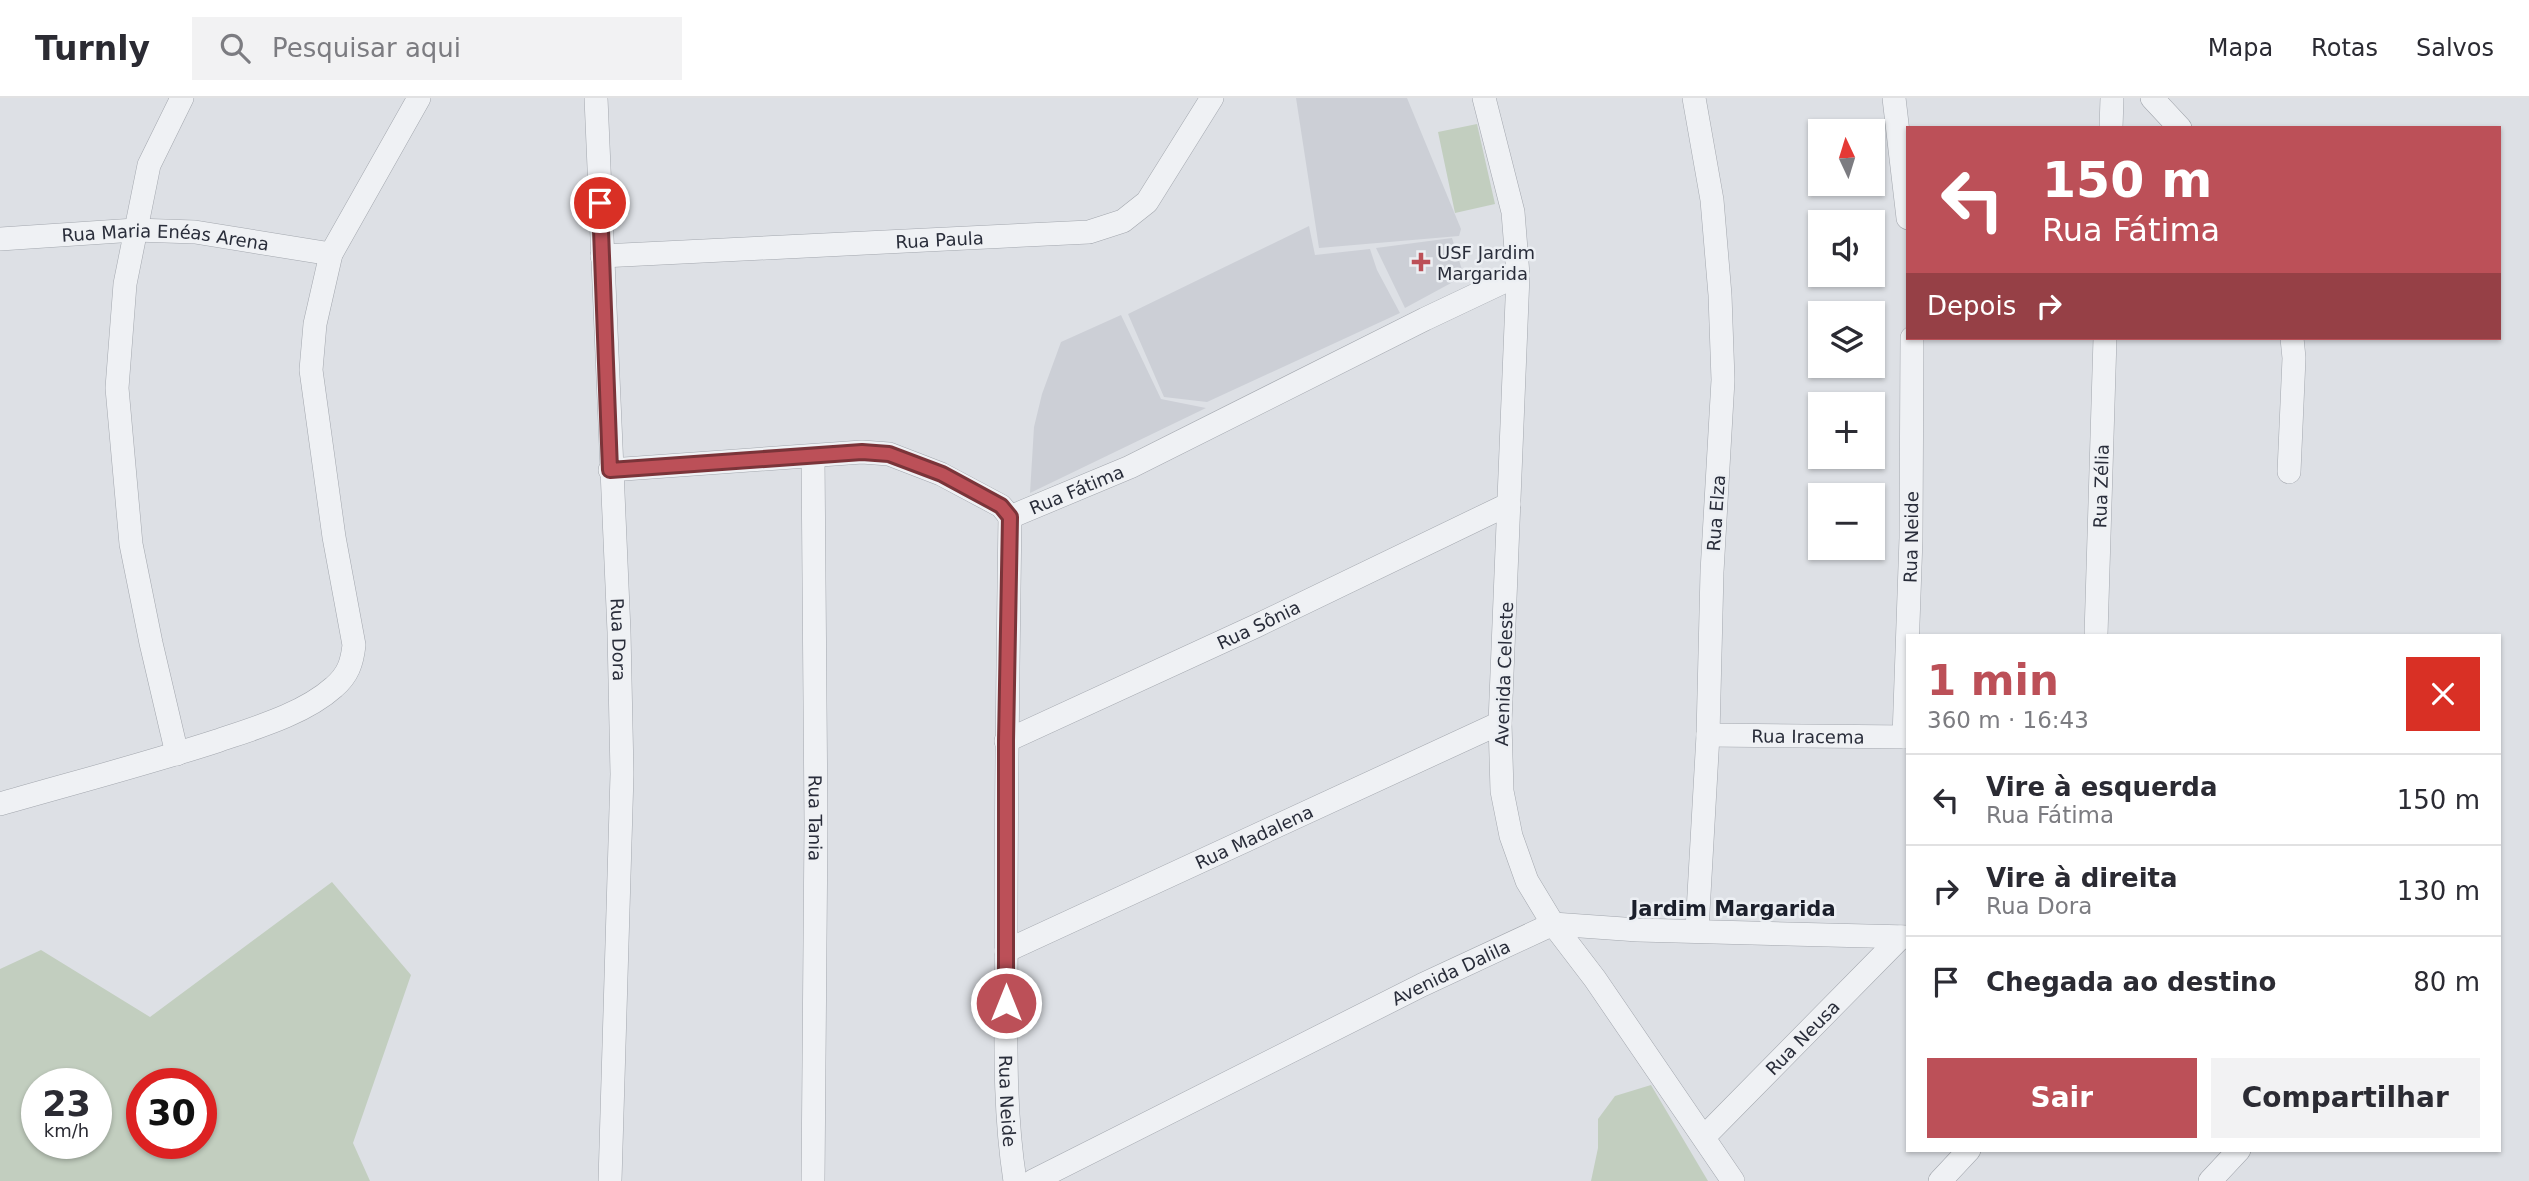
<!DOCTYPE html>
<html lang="pt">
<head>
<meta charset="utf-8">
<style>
	:root { --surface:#fff; --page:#f2f2f3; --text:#2b2b33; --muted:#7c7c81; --line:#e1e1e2; --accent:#bc5058 }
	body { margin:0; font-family:"DejaVu Sans",sans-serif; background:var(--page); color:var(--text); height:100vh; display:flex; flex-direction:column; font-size:26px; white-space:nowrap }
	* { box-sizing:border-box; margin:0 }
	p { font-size:23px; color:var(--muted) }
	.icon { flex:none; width:38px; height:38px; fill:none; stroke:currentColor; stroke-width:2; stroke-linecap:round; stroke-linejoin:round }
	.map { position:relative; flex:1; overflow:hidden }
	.drawer { position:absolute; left:1906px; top:536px; width:595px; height:518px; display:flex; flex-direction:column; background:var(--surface); border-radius:0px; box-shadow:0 2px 5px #0004 }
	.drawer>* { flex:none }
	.hud { position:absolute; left:1906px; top:28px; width:595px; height:214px; border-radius:0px; box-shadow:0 2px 5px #0004; background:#bc5058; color:#fff; overflow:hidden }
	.needle { width:46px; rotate:356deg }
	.controls { position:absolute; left:1808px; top:21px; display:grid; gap:14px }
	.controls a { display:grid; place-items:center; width:77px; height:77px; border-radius:0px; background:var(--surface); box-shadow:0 2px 5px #0004; font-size:35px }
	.speed { position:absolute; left:21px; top:970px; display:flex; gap:14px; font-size:35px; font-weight:700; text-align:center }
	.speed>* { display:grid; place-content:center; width:91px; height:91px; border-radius:50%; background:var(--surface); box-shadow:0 2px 5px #0004; line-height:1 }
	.speed small { font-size:18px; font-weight:400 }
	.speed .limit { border:10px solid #d22; background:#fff; color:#111 }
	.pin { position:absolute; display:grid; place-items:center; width:60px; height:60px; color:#fff; margin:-30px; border:4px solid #fff; border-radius:50%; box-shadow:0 2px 7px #0007 }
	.me { position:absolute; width:77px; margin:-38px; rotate:0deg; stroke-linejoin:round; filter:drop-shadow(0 0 5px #0008) }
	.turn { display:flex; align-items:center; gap:24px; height:147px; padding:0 21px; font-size:32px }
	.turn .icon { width:91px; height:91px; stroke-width:2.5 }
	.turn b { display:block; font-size:49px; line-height:60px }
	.then { display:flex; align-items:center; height:66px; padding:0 21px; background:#0003; gap:14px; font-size:26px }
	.round { display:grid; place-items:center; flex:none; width:74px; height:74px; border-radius:0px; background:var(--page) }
	.headline { display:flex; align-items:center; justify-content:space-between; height:119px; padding:0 21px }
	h1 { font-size:42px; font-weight:700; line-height:52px; color:var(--accent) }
	.action { display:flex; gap:14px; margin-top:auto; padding:14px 21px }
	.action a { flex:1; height:80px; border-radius:0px; background:var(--accent); color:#fff; font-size:28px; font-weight:700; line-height:80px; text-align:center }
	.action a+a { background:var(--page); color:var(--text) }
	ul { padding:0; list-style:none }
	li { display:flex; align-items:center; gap:21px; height:91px; padding:0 21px; border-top:2px solid var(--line) }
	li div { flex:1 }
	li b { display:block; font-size:26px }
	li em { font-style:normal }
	header { display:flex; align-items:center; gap:42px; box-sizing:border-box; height:98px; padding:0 35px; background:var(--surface); border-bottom:2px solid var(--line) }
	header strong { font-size:33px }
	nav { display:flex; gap:38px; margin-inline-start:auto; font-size:24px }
	.search { width:490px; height:63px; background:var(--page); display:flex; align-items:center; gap:18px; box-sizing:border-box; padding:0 24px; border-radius:0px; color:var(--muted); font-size:26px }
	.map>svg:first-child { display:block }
	.built { fill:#cccfd6 }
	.green { fill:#c2cebf; fill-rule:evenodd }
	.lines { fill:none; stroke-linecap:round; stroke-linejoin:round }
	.minor-casing { stroke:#a3a7ae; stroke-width:24 }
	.minor { stroke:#eff1f4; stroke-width:23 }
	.route-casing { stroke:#7a3439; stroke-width:18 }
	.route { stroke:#bc5058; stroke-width:12 }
	.poi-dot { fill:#bc5058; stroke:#eceff3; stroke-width:2.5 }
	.labels { text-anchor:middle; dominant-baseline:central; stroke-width:5; stroke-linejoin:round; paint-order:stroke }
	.street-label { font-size:18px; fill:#292d3a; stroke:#eceff3 }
	.poi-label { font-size:18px; fill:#292d3a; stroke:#eceff3; text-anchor:start }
	.quarter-label { font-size:21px; font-weight:bold; fill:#1b1f2b; stroke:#eceff3 }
</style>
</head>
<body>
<header>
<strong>Turnly</strong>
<div class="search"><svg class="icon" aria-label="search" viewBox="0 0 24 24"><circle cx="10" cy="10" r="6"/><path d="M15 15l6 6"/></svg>Pesquisar aqui</div>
<nav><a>Mapa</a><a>Rotas</a><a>Salvos</a></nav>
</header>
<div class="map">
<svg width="2529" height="1083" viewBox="0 0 2529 1083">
	<rect width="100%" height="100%" fill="#dde0e5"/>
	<path class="built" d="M1296 0H1407L1461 131 1459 138 1319 150Z
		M1309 128 1315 157 1370 151 1377 172 1400 215 1207 304 1164 299 1128 216Z
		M1452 140 1464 178 1405 210 1376 150Z
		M1121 217 1161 301 1206 310 1030 395 1034 329 1042 296 1061 244Z"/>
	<path class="green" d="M1477 26 1495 106 1455 115 1438 34Z
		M332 784 411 877 353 1045 370 1083H0V871L41 852 150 919ZM37 985H96V1045H37ZM142 985H201V1045H142Z
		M1651 987 1708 1083H1591L1598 1050V1021L1615 998Z"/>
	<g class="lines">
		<g class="minor-casing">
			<g id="minor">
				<path id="s1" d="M596 0 619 534 622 676 610 1083"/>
				<path d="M1484 0 1513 114 1518 177 1500 625 1502 693 1511 738 1527 783 1553 826 1595 881 1733 1083"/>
				<path d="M1694 0 1712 102 1720 197 1723 282 1712 474 1708 637 1697 832"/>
				<path d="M1894 0 1908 120"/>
				<path d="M2152 0 2180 30"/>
				<path d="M2111 30 2112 0"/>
				<path id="s2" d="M0 141 135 132 195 134 331 156"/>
				<path id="s3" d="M602 158 1089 134 1123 123 1147 104 1212 0"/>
				<path id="s4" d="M813 358 816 726 813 1083"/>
				<path d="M610 372 862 354 889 356 941 376 1001 408 1010 419"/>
				<path d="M2289 374 2294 260 2292 240"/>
				<path id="s5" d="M1010 419C1008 558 1006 696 1006 834 1007 917 1002 1000 1015 1083"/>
				<path id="s6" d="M1010 419 1130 369 1425 221 1518 177"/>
				<path id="s7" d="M2096 537 2105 240"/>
				<path id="s8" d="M1708 637 1908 639"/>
				<path id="s9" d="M1904 639 1911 440 1912 240"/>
				<path id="s10" d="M1006 643 1256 528 1509 406"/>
				<path d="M177 656 151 545 131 446 117 290 125 186 149 67 182 0"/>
				<path d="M0 706C73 685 146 666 217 643 255 630 304 616 334 589 348 577 352 565 354 547L334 439 311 272 315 226 331 156 419 0"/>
				<path id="s11" d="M1006 853 1500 625"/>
				<path id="s12" d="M1704 1039 1901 839"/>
				<path id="s13" d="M1033 1083 1422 887 1553 826 1638 832 1908 839"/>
				<path d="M1940 1083 1969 1052"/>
				<path d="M2210 1083 2239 1052"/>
			</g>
		</g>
		<use href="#minor" class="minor"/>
	</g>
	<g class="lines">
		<g class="route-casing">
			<path id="route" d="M600 105 610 372 862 354 889 356 942 376 1001 408 1010 419 1006 643V905"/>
		</g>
		<use href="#route" class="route"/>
	</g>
	<path class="poi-dot" d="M1417.5 153.5h7v7h7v7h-7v7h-7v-7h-7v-7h7z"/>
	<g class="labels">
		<g class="street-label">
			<text stroke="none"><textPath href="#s3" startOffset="338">Rua Paula</textPath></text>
			<text stroke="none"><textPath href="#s2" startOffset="166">Rua Maria Enéas Arena</textPath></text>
			<text stroke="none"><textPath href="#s7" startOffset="149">Rua Zélia</textPath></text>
			<text stroke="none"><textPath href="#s6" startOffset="72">Rua Fátima</textPath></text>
			<text transform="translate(1716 415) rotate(-86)">Rua Elza</text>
			<text stroke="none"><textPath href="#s9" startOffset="200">Rua Neide</textPath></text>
			<text stroke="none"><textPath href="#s10" startOffset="278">Rua Sônia</textPath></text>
			<text stroke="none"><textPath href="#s1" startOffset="542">Rua Dora</textPath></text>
			<text transform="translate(1504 576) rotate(-88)">Avenida Celeste</text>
			<text stroke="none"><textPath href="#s8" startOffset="100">Rua Iracema</textPath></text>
			<text stroke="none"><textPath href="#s4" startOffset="362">Rua Tania</textPath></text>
			<text stroke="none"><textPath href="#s11" startOffset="273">Rua Madalena</textPath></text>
			<text stroke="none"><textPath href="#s13" startOffset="467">Avenida Dalila</textPath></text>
			<text stroke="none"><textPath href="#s12" startOffset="140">Rua Neusa</textPath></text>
			<text stroke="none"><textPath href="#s5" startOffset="584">Rua Neide</textPath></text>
		</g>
		<g class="poi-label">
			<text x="1437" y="154">USF Jardim<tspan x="1437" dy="21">Margarida</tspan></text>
		</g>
		<g class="quarter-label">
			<text x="1733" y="811">Jardim Margarida</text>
		</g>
	</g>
</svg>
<div class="controls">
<a><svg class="needle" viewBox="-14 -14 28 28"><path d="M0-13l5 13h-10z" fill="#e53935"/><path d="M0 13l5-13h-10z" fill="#7c7c81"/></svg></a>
<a><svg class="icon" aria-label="sound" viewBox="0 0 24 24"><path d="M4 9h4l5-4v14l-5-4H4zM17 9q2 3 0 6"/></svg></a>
<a><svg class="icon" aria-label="layers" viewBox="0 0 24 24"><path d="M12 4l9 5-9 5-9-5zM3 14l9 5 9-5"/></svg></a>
<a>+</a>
<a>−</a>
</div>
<div class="speed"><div>23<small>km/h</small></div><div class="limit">30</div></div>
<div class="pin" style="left:600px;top:105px;background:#d93025"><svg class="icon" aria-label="arrive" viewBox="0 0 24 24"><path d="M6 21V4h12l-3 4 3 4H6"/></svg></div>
<svg class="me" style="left:1006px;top:905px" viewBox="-20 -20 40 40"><circle r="17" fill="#bc5058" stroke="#fff" stroke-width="3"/><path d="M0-11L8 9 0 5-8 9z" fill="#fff"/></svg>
<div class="hud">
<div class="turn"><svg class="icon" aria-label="left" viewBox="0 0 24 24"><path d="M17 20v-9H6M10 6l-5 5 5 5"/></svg><div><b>150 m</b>Rua Fátima</div></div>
<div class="then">Depois<svg class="icon" aria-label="right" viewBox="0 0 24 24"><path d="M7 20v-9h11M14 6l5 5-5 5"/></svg></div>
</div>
<section class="drawer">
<div class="headline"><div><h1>1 min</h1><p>360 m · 16:43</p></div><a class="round" style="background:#d93025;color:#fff"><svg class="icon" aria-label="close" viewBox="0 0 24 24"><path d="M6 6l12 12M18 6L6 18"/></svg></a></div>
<ul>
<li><svg class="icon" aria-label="left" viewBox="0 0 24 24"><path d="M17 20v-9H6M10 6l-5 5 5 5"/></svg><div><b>Vire à esquerda</b><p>Rua Fátima</p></div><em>150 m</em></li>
<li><svg class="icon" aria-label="right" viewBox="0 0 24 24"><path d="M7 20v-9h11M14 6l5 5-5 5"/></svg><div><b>Vire à direita</b><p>Rua Dora</p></div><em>130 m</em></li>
<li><svg class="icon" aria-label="arrive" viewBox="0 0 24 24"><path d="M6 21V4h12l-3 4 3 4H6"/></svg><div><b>Chegada ao destino</b></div><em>80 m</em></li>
</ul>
<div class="action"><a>Sair</a><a>Compartilhar</a></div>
</section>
</div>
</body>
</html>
